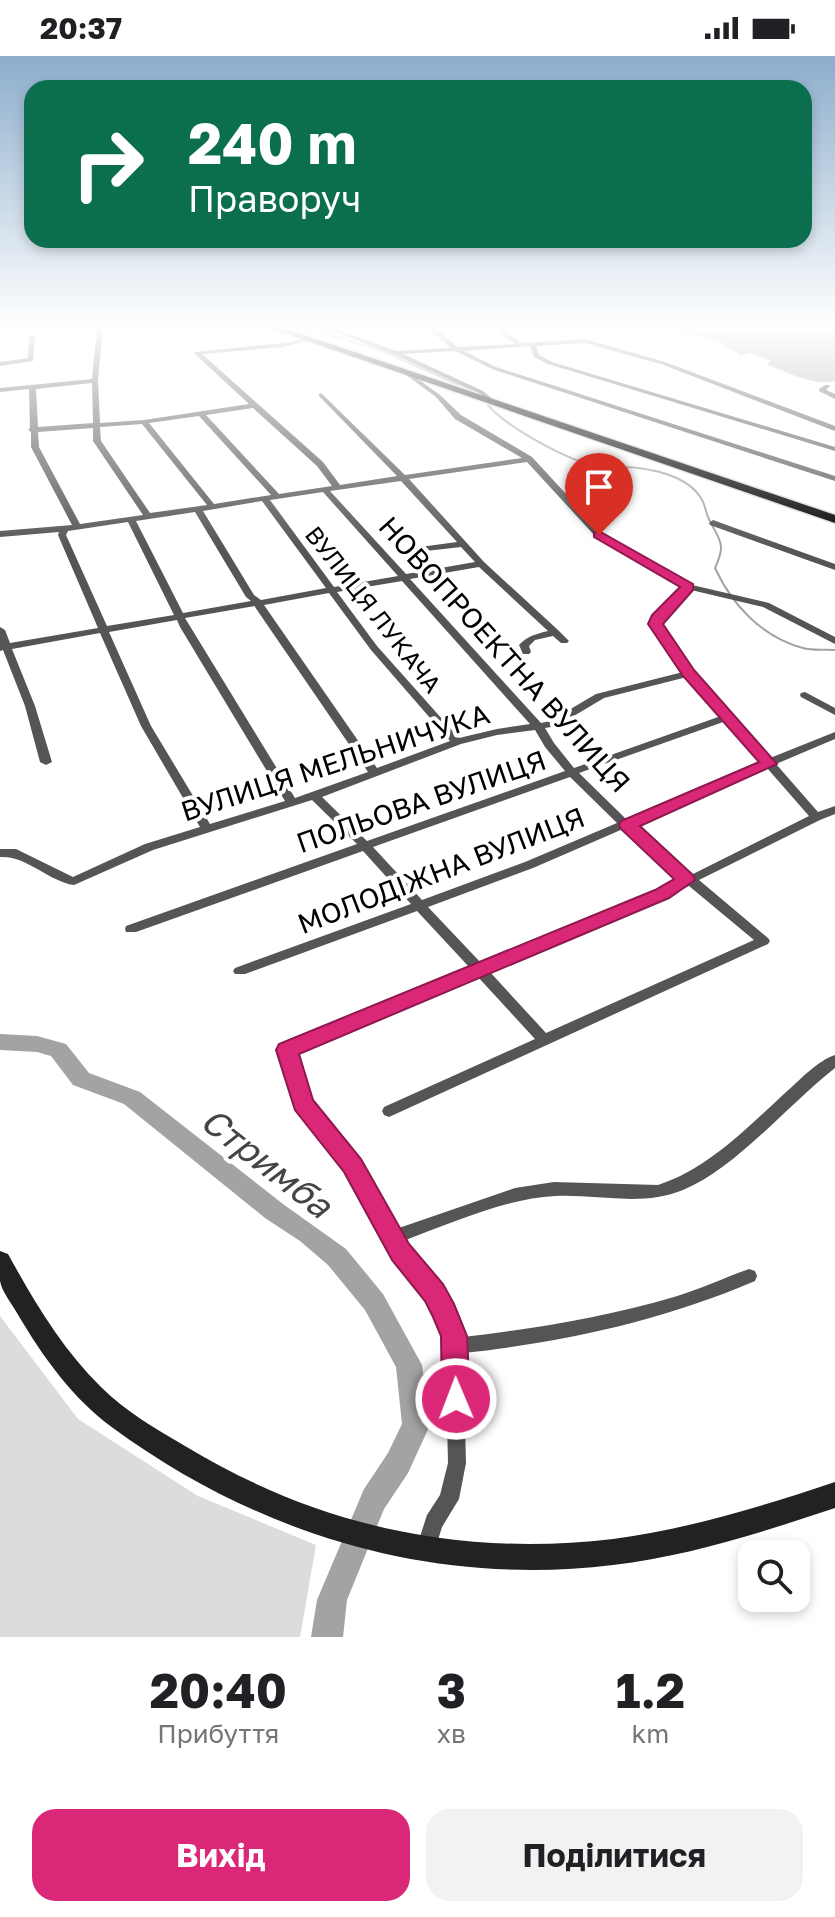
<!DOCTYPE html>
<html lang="uk">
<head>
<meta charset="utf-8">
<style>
	:root { --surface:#fff; --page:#f2f2f2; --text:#202124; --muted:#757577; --accent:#db2777 }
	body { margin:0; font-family:"Golos Text",sans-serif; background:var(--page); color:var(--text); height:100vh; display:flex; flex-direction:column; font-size:30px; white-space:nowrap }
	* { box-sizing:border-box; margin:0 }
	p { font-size:26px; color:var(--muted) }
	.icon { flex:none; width:44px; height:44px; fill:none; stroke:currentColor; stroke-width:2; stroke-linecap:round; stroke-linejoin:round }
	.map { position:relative; height:1581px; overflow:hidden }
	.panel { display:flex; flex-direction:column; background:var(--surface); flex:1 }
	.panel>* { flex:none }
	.banner { position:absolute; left:24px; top:24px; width:788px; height:168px; border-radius:24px; box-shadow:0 4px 12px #0003; background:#0b6e4f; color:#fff; overflow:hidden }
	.controls { position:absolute; left:738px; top:1484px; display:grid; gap:16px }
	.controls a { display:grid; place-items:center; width:72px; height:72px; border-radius:16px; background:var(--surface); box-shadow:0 4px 12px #0003; font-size:40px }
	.pin { position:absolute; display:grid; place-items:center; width:68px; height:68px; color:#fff; margin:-82px -34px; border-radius:50% 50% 50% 0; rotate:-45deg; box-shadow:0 0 8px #0007 }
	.pin .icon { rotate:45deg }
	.me { position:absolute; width:88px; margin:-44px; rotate:359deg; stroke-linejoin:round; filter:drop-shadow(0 0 6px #0008) }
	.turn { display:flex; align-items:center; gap:28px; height:168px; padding:0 32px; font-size:36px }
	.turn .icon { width:104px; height:104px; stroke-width:2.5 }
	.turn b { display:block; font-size:56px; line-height:68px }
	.eta { display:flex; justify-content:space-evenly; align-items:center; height:136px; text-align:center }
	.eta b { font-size:48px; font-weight:700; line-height:56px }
	.cta { display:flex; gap:16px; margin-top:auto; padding:16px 32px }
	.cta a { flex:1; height:92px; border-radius:24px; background:var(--accent); color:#fff; font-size:32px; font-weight:700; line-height:92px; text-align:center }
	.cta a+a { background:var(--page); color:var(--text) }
	.status { display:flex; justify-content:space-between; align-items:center; height:56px; padding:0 40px; background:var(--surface); direction:ltr }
	.status svg { height:22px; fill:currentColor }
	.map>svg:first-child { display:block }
	.green { fill:#dcdcdc }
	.water { fill:#a3a3a3 }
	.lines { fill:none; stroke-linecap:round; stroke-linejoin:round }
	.stream { stroke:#a3a3a3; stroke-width:2 }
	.river { fill:#a3a3a3; fill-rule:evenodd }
	.primary-casing { stroke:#dbdbdb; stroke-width:3 }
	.minor { fill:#555; fill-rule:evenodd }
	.secondary { fill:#222; fill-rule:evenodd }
	.primary { fill:#000; fill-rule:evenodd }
	.route { fill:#db2777; stroke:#8e194d; stroke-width:2 }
	.labels { text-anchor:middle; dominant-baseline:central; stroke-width:8; stroke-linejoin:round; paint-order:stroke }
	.far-street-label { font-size:24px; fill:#000; stroke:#fff }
	.street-label { font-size:28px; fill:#000; stroke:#fff }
	.near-water-label { font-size:36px; font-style:italic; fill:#444; stroke:#fff }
</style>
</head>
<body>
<div class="status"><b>20:37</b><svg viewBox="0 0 49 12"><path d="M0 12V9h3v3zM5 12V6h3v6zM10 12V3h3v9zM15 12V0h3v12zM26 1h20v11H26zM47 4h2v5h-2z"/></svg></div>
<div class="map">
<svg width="835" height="1581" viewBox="0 0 835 1581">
	<rect width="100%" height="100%" fill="#fff"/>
	<path class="green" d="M0 1260 78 1363 198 1440 316 1489 300 1581H0Z"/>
	<path class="water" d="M664 270H835V325C815 331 785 315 766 308L771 305 750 297 741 300 721 286Z"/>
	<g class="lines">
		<path class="stream" d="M301 270 380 294 479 338
			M488 349C505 370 561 400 588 408 599 412 613 411 625 411 649 412 689 419 702 444 705 449 706 456 708 461 719 485 727 486 715 512 732 549 762 581 803 592 813 595 824 593 835 594"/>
		<path class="river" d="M0 978 37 980 66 988 89 1017 140 1036 283 1148 346 1193 383 1238 422 1309 430 1369 408 1417 384 1453 347 1544 343 1581H311L317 1544 364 1433 388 1397 402 1368 396 1311 365 1254 328 1209 300 1185 265 1162 124 1048 73 1029 51 1000 37 996 0 994Z"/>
		<g class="primary-casing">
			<path id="primary" d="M264 270H278L835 459V467Z"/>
		</g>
		<path class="minor" d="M97 270H103L98 325 100 367 144 364 249 348 195 298V296L283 287 309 282V284L283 291 202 298 323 406 340 429 397 420 319 340V338L321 337 405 419 522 402 455 363 436 341 402 316 407 315 440 339 461 359 532 401 602 477 692 529 769 547 835 581V588L763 551 691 534 662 563 661 568 693 615 770 702 835 676V683L776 708 818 756 835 750V758L820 764 699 824 768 882 770 885 768 888 389 1061 384 1059 382 1055 384 1051 535 983 477 920 295 997 310 1046 358 1105 396 1173 515 1132 554 1126 658 1129C708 1113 747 1072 785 1037 800 1024 817 1005 835 999V1012C789 1048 735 1113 683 1134 643 1151 597 1138 555 1140 507 1142 449 1168 403 1185L440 1232 463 1281C534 1273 605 1261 674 1241 700 1233 724 1222 749 1213L755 1215 757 1220 755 1225C661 1265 565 1286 463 1297L466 1407 459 1443 442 1471 433 1500 426 1503 419 1500 416 1493 427 1459 440 1439 448 1407 445 1280 428 1242 395 1201 346 1115 298 1052 280 994 282 990 470 912 417 855 245 918H235L233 915 235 912 411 848 363 795 136 876H126L125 873 126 870 357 788 312 744 153 794 74 829C48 825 26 799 0 801V793H16L73 821 145 788 200 771 141 670 100 577 12 593 35 650 52 706 46 709 40 706 25 650 3 594 0 595V571L5 574 10 587 98 572 58 479 59 476 0 481V475L72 469 31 391V376L28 374 30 372 29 333 0 336V332L92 323ZM92 327 93 367 38 371 36 333ZM253 352 317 410 332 430 279 438 206 359ZM199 360 271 439 214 448 149 367ZM142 368 207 449 150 457 101 385 100 371ZM93 372V385L143 459 80 468 39 391 38 376ZM527 406 596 481 683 531 654 560 651 568 683 616 596 638 550 665 541 667 410 523 479 511 548 575C536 578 527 580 519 589L523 598H529L531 596 529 590 535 584 553 580 561 587H567L569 585 558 574 484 506 409 423ZM401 425 457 486 420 491 417 492V496L461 491 475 506 406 518 330 435ZM323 436 398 520 334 531 270 444ZM262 445 326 532 261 544 254 539 203 455ZM195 456 246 541 251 545 183 557 136 465ZM128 466 174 559 107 570 66 479 68 475ZM402 525 530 668 497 673 459 682 377 590 337 536ZM329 537 371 594 450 685 377 712 264 549ZM255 550V551L368 716 295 742 185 562ZM177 564 180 571 285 745 210 768 151 670 109 576ZM687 621 721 660 574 712 554 687 545 672 557 670 604 642ZM726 665 762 706 626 763 579 717ZM535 674 545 691 565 715 367 785 322 741 461 688 497 679ZM767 712 809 760 689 820 633 769ZM570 721 617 767 525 806 422 844 373 791ZM623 773 679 824 482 908 428 851 533 812ZM689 830 754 884 546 977 489 915 666 841Z
			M319 270H329L396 295 451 292 425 270H432L458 291 515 288 491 270H499L522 287 585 283 665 306 835 370V375L661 308 585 287 536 290 539 299 552 306 835 391V395L548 308 534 301 530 290 464 295 496 311 835 420V425L492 313 455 295 403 298 483 335 496 346 490 347 479 337 393 298Z
			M32 278 35 280 33 305 0 310V306L28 302 29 280Z
			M825 329H829L830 330 826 334 835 338V343L819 335V333Z
			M713 464 835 508V514L710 469 709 467Z
			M805 636 835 652V659L801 641 800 639 801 637Z"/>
		<path class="secondary" d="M0 1195 8 1198C34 1245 62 1293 101 1331 125 1355 156 1373 185 1390 317 1470 459 1501 613 1483 689 1473 763 1450 835 1426V1452C763 1476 689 1500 613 1509 433 1531 259 1479 113 1372 72 1342 43 1301 17 1257 12 1248 2 1236 0 1225 0 1216 0 1205 0 1195Z"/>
		<use href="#primary" class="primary"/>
	</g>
	<linearGradient id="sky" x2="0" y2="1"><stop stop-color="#8cadcc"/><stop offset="0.55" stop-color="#fff"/><stop offset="1" stop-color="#fff" stop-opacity="0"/></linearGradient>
	<rect width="835" height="492" fill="url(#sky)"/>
	<path class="route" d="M599 475 693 528V534L663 568 694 614 777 708 640 770 693 819 695 824 669 842 299 998 313 1044 361 1103 409 1188 443 1228 454 1248 467 1280 470 1343 466 1353 456 1357 446 1353 442 1343 441 1280 433 1261 425 1245 392 1204 344 1116 295 1054 276 994 279 988 655 834 674 823 621 773 619 769 621 765 759 706 683 620 648 568 652 559 680 531 594 481V476Z"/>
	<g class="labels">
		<g class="far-street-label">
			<text transform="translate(374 553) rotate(52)">ВУЛИЦЯ ЛУКАЧА</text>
		</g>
		<g class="street-label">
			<text transform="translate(505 598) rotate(48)">НОВОПРОЕКТНА ВУЛИЦЯ</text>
			<text transform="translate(335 706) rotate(-18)">ВУЛИЦЯ МЕЛЬНИЧУКА</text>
			<text transform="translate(421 745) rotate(-19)">ПОЛЬОВА ВУЛИЦЯ</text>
			<text transform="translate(441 814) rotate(-21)">МОЛОДІЖНА ВУЛИЦЯ</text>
		</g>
		<g class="near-water-label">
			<text transform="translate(267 1106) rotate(38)">Стримба</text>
		</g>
	</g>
</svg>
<div class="controls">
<a><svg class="icon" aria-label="search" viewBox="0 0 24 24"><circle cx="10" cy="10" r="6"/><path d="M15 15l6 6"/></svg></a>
</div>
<div class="pin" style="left:599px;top:479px;background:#d93025"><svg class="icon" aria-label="arrive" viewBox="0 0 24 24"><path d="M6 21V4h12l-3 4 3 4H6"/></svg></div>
<svg class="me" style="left:456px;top:1343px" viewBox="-20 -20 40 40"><circle r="17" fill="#db2777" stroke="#fff" stroke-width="3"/><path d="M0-11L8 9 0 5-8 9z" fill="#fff"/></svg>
<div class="banner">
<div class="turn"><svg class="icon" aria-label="right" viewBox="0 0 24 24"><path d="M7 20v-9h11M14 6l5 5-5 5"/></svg><div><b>240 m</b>Праворуч</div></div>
</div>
</div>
<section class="panel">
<div class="eta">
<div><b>20:40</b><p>Прибуття</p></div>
<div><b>3</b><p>хв</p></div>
<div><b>1.2</b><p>km</p></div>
</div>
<div class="cta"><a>Вихід</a><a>Поділитися</a></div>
</section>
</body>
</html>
